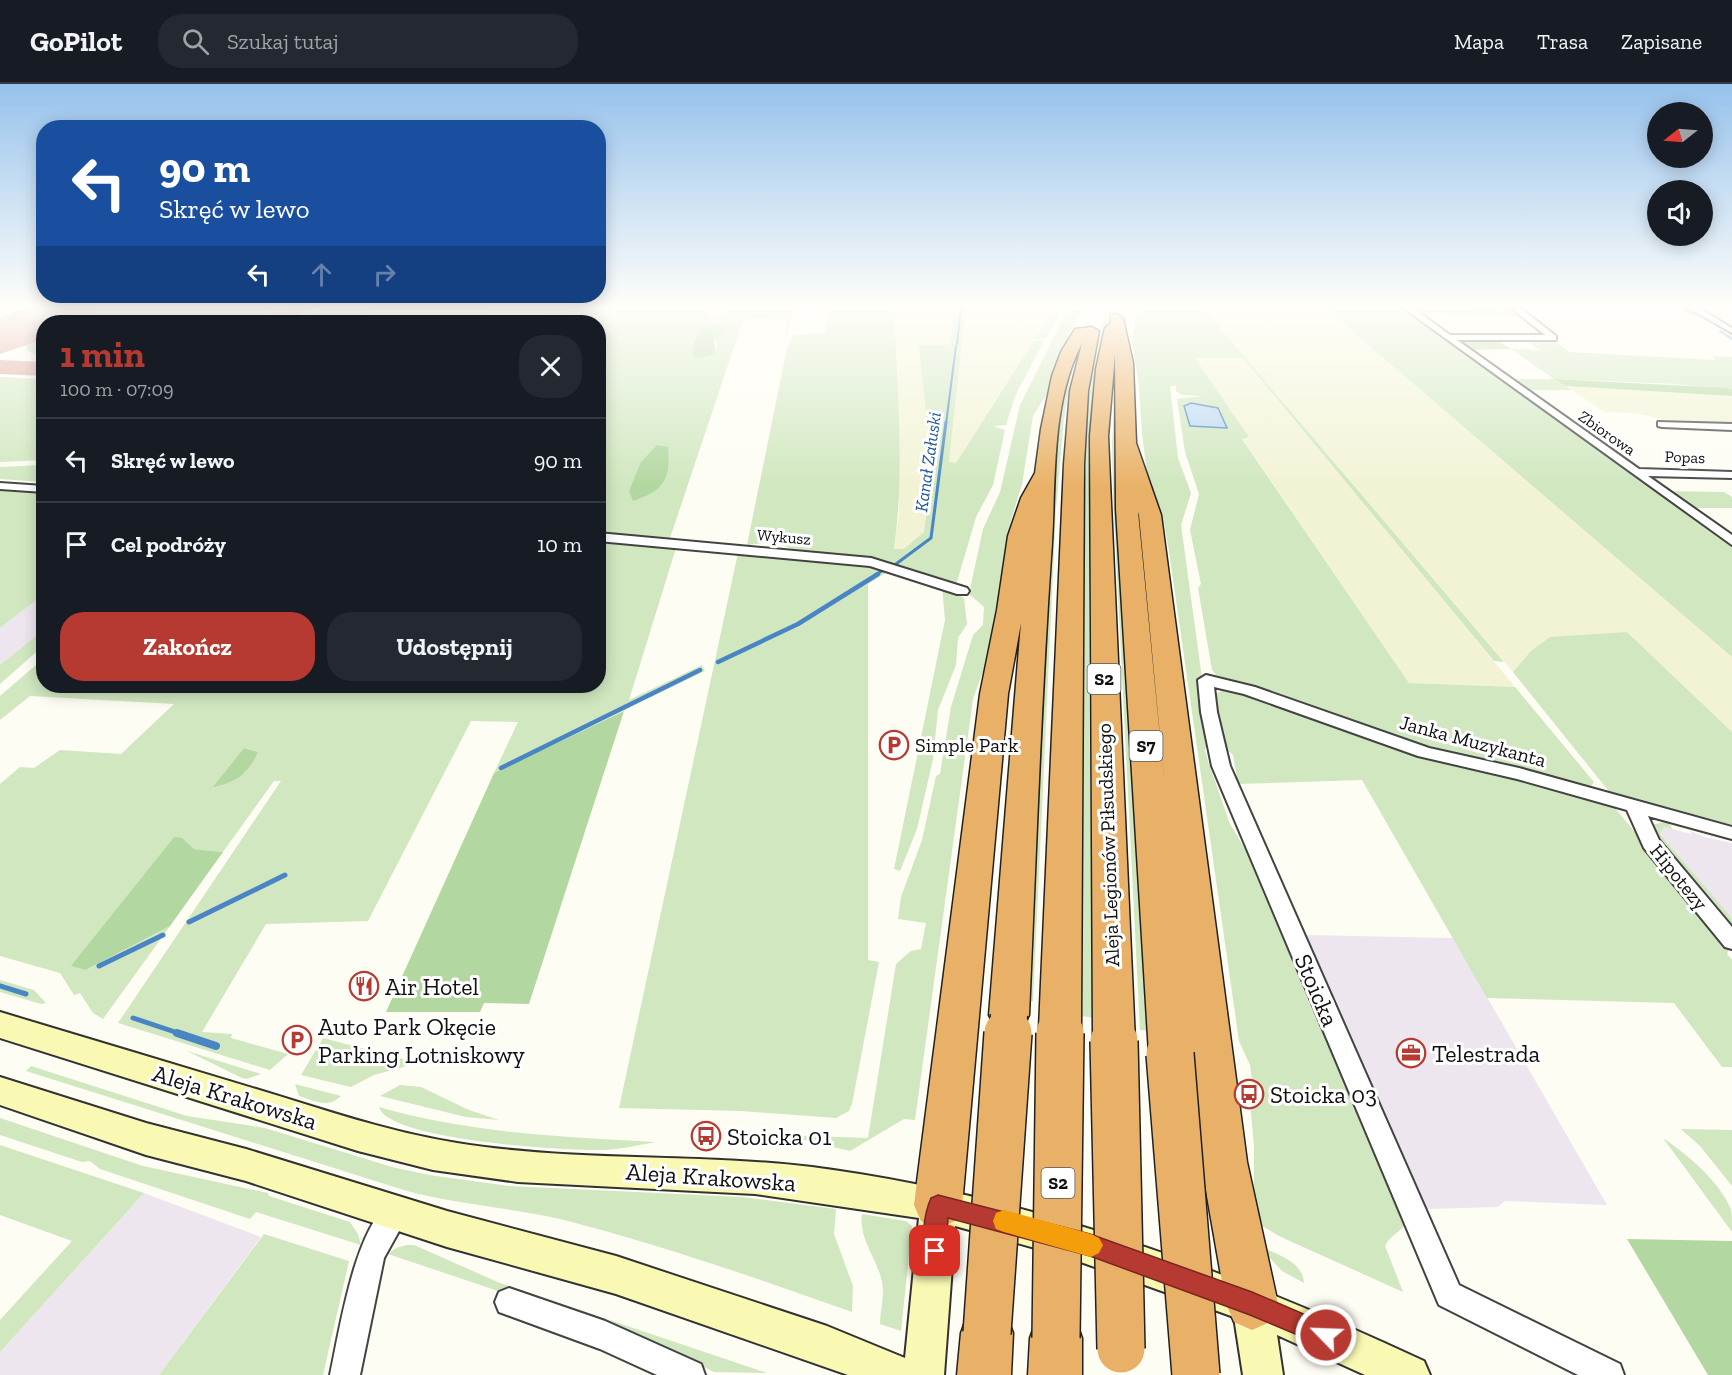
<!DOCTYPE html>
<html lang="pl">
<head>
<meta charset="utf-8">
<style>
	:root { --surface:#171b24; --page:#242831; --text:#f1f3f6; --muted:#9ea1a6; --line:#363941; --accent:#b73a32 }
	body { margin:0; font-family:"Zilla Slab",serif; background:var(--page); color:var(--text); height:100vh; display:flex; flex-direction:column; font-size:22px; white-space:nowrap }
	* { box-sizing:border-box; margin:0 }
	p { font-size:20px; color:var(--muted) }
	.icon { flex:none; width:33px; height:33px; fill:none; stroke:currentColor; stroke-width:2; stroke-linecap:round; stroke-linejoin:round }
	.map { position:relative; flex:1; overflow:hidden }
	.panel { position:absolute; left:36px; top:231px; width:570px; height:378px; display:flex; flex-direction:column; background:var(--surface); border-radius:24px; box-shadow:0 3px 15px #0003 }
	.panel>* { flex:none }
	.hud { position:absolute; left:36px; top:36px; width:570px; height:183px; border-radius:24px; box-shadow:0 3px 15px #0003; background:#1a4fa0; color:#fff; overflow:hidden }
	.needle { width:39px; rotate:253deg }
	.tools { position:absolute; left:1647px; top:18px; display:grid; gap:12px }
	.tools a { display:grid; place-items:center; width:66px; height:66px; border-radius:50%; background:var(--surface); box-shadow:0 3px 15px #0003; font-size:30px }
	.pin { position:absolute; display:grid; place-items:center; width:51px; height:51px; color:#fff; margin:-26px; border-radius:12px; box-shadow:0 3px 9px #0006 }
	.me { position:absolute; width:66px; margin:-33px; rotate:294deg; stroke-linejoin:round; filter:drop-shadow(0 0 4px #0008) }
	.turn { display:flex; align-items:center; gap:21px; height:126px; padding:0 24px; font-size:27px }
	.turn .icon { width:78px; height:78px; stroke-width:2.5 }
	.turn b { display:block; font-size:42px; line-height:51px }
	.lanes { display:flex; align-items:center; height:57px; padding:0 24px; background:#0003; justify-content:center; gap:30px; direction:ltr }
	.lanes .off { opacity:.35 }
	.round { display:grid; place-items:center; flex:none; width:63px; height:63px; border-radius:24px; background:var(--page) }
	.summary { display:flex; align-items:center; justify-content:space-between; height:102px; padding:0 24px }
	h1 { font-size:36px; font-weight:800; line-height:45px; color:var(--accent) }
	.cta { display:flex; gap:12px; margin-top:auto; padding:12px 24px }
	.cta a { flex:1; height:69px; border-radius:24px; background:var(--accent); color:#fff; font-size:24px; font-weight:800; line-height:69px; text-align:center }
	.cta a+a { background:var(--page); color:var(--text) }
	ul { padding:0; list-style:none }
	li { display:flex; align-items:center; gap:18px; height:84px; padding:0 24px; border-top:2px solid var(--line) }
	li div { flex:1 }
	li b { display:block; font-size:22px }
	li em { font-style:normal }
	header { display:flex; align-items:center; gap:36px; box-sizing:border-box; height:84px; padding:0 30px; background:var(--surface); border-bottom:2px solid var(--line) }
	header strong { font-size:28px }
	nav { display:flex; gap:33px; margin-inline-start:auto; font-size:21px }
	.search { width:420px; height:54px; background:var(--page); display:flex; align-items:center; gap:15px; box-sizing:border-box; padding:0 21px; border-radius:24px; color:var(--muted); font-size:22px }
	.map>svg:first-child { display:block }
	.industrial { fill:#eee6ee }
	.farmland { fill:#f2f3d5 }
	.green { fill:#d0e7bf; fill-rule:evenodd }
	.forest { fill:#b2d7a0 }
	.water { fill:#bcd8f2; stroke:#4985c4; stroke-width:1.5 }
	.lines { fill:none; stroke-linecap:round; stroke-linejoin:round }
	.stream-far4 { stroke:#4985c4; stroke-width:2 }
	.stream-far3 { stroke:#4985c4; stroke-width:3 }
	.stream-far2 { stroke:#4985c4; stroke-width:4.5 }
	.stream-far1 { stroke:#4985c4; stroke-width:5 }
	.stream { stroke:#4985c4; stroke-width:8 }
	.taxiway { fill:#da9c93; fill-rule:evenodd }
	.runway { fill:#da9c93; fill-rule:evenodd }
	.street-casing { stroke:#434343; stroke-width:4 }
	.secondary-casing { stroke:#323232; stroke-width:4 }
	.highway-casing { stroke:#212121; stroke-width:3 }
	.street { fill:#fff; fill-rule:evenodd }
	.secondary { fill:#f9f9b4; fill-rule:evenodd }
	.highway { fill:#e9b167; fill-rule:evenodd }
	.highway-bridge-far1-casing { stroke:#212121; stroke-width:39; stroke-linecap:butt }
	.highway-bridge-casing { stroke:#212121; stroke-width:50; stroke-linecap:butt }
	.highway-bridge-far1 { stroke:#e9b167; stroke-width:36 }
	.highway-bridge { stroke:#e9b167; stroke-width:47 }
	.route { fill:#b73a32; stroke:#772620; stroke-width:1.5 }
	.slow { fill:#f59e0b }
	.labels { text-anchor:middle; dominant-baseline:central; stroke-width:6; stroke-linejoin:round; paint-order:stroke }
	.far-street-label { font-size:16px; fill:#101010; stroke:#fff }
	.far-water-label { font-size:18px; font-style:italic; fill:#22589a; stroke:#fff }
	.shield { fill:#fff; stroke:#585858; stroke-width:1.5 }
	.shield-label { font-size:18px; font-weight:bold; fill:#101010 }
	.street-label { font-size:20px; fill:#101010; stroke:#fff }
	.poi-label { font-size:20px; fill:#101010; stroke:#fff; text-anchor:start }
	.near-poi-label { font-size:24px; fill:#101010; stroke:#fff; text-anchor:start }
	.near-street-label { font-size:24px; fill:#101010; stroke:#fff }
</style>
</head>
<body>
<header>
<strong>GoPilot</strong>
<div class="search"><svg class="icon" aria-label="search" viewBox="0 0 24 24"><circle cx="10" cy="10" r="6"/><path d="M15 15l6 6"/></svg>Szukaj tutaj</div>
<nav><a>Mapa</a><a>Trasa</a><a>Zapisane</a></nav>
</header>
<div class="map">
<svg width="1732" height="1291" viewBox="0 0 1732 1291">
	<rect width="100%" height="100%" fill="#fefdf4"/>
	<path class="industrial" d="M43 511V546L0 581V544Z
		M1664 743 1692 750 1689 746 1704 753 1732 759V834L1660 750Z
		M1306 851 1453 854 1607 1121 1505 1117 1498 1123 1427 1125Z
		M144 1109 261 1153 159 1291H0V1268Z"/>
	<path class="farmland" d="M894 223H955L950 261H920L932 387 924 448 904 465H894L899 429Z
		M966 223H1054L956 379H949Z
		M1202 223H1324L1732 573V648L1627 548 1531 567 1513 588Z
		M1195 274H1243L1515 603 1409 599 1242 354 1249 353Z
		M1566 302 1732 312V342L1675 338 1634 329 1604 328Z"/>
	<path class="green" d="M109 223H281L250 238H71Z
		M326 223H377L350 238H297Z
		M496 223H709L706 229 710 232 721 231 730 223H794L787 251 785 252 788 235 743 236 669 457 599 449 598 238H577L582 230 493 229 480 238ZM718 250 714 255 717 259 716 271 692 270 695 251Z
		M830 223H894C897 303 905 386 894 465H904L924 448 932 387 919 261H950L955 223H966L949 378 956 379 1034 256 1044 257 1016 310 1006 341 993 342 1005 346 993 401 976 433 956 501 886 478 798 467 774 458 747 461 787 264 793 251 825 249Z
		M1054 223H1064L1046 254 1035 255Z
		M1069 223H1083L1060 269 1048 308 1033 332 1022 400 1010 440 991 565 973 615 915 1036 904 1035 850 1067 783 1051 868 1054 896 880 911 867 921 865 926 839 898 835 901 813 922 756 936 692 940 690 951 623 973 551 983 541 984 523 969 510 983 445 1000 408 1020 321Z
		M1107 223H1112C1084 305 1090 395 1089 480 1088 631 1092 783 1094 934L1081 932 1084 362 1094 268Z
		M1138 223H1202L1504 578 1494 577 1243 274H1195L1249 353 1242 355 1409 599 1515 603 1594 698 1589 705 1405 658 1216 591 1212 586 1198 504 1201 500 1190 446 1199 410 1185 368 1177 315 1202 312 1182 311 1176 307V302H1170L1178 374 1191 409 1181 441 1210 653 1205 666 1209 680 1230 740 1253 778 1309 919 1367 1038 1406 1139C1400 1149 1390 1151 1385 1162L1403 1208 1281 1153 1262 1142 1254 1127V1062L1250 1018H1255L1250 981 1239 957 1169 467 1163 434 1147 389 1142 349 1139 302 1132 257Z
		M1324 223H1404L1732 461V573Z
		M1410 223 1514 226 1523 232 1417 228Z
		M43 249V274L28 267 25 257Z
		M1522 253 1553 256 1570 268 1716 276 1712 272 1732 273V306L1677 300 1557 295 1571 306H1526L1511 295H1554L1511 265 1539 266Z
		M1075 269 1064 334 1056 425 1033 917 1023 916 1050 424 1059 333 1069 278Z
		M1117 273 1152 947 1140 946 1113 412 1112 359Z
		M0 293 43 295V376L0 378Z
		M43 381V398L0 395V383Z
		M0 406 44 409 43 511 0 544Z
		M1667 407 1724 408 1732 413V424H1691Z
		M604 456 676 464 629 616 702 581 705 587 494 689 518 638 471 637 368 837 266 840 202 948 232 950 231 954 288 970 270 986 118 939 281 697H274L223 768 194 765 174 753 72 882 87 886 170 842 103 935 93 929 80 909 74 911 60 889 0 872V700L20 683 34 684 60 666 121 670 174 620 30 612 0 636V612L43 575 44 602H598V458L603 459ZM244 664 258 668 246 688 215 702Z
		M738 469 892 485 868 500V876L879 878 852 1020 849 1027 836 1034 741 1027 619 1024Z
		M942 502 964 514 967 540 958 554 956 581 938 626 933 675 917 745 900 787 894 785 945 536Z
		M43 546V562L0 600V581Z
		M1627 548 1732 648V741L1611 710 1513 588 1531 567 1550 553Z
		M1223 606H1232L1327 638 1614 723 1730 862 1727 870 1732 876V983H1722L1674 919 1487 914 1362 696 1238 700 1233 671 1219 659 1212 612Z
		M1668 737 1672 745 1664 743 1660 750 1732 834V849L1647 742Z
		M0 896 34 906 46 919 41 920 0 908Z
		M323 954 418 979 374 991 351 1003 301 991Z
		M187 967 261 990 247 995 242 994Z
		M31 982 187 1032 265 1044 392 1083 429 1091 509 1102 742 1113 836 1125 834 1150 853 1202 852 1228C759 1195 664 1162 568 1137 515 1124 460 1121 407 1107L26 987Z
		M295 1000 341 1012C327 1025 315 1017 299 1012Z
		M400 1001 421 1003 469 1026 499 1036 466 1033 380 1012Z
		M379 1023C470 1049 562 1053 656 1058 638 1061 619 1066 601 1066 567 1067 387 1056 379 1023Z
		M0 1034 143 1082 268 1109 269 1112 350 1138 358 1150 361 1161 256 1128 250 1135 100 1085 90 1077 82 1078 0 1051Z
		M1681 1045 1732 1046V1102L1700 1062Z
		M1663 1054C1688 1071 1718 1096 1731 1125 1732 1131 1732 1141 1732 1148Z
		M0 1061 144 1109 0 1268V1236L72 1157 0 1131Z
		M862 1130 906 1137 912 1142 901 1247 880 1240C880 1226 885 1213 882 1198 877 1173 859 1157 862 1130Z
		M264 1150 349 1177 323 1291H159Z
		M407 1161H414L500 1199 767 1289 714 1288 665 1263 388 1170 396 1164Z
		M1259 1162C1276 1170 1303 1177 1304 1199L1282 1187Z"/>
	<path class="forest" d="M710 242 725 243 726 247 714 255 716 271 697 274 692 271C695 256 694 245 710 242Z
		M1452 254H1493L1511 265 1471 266Z
		M1555 295 1727 304 1732 306V312L1566 302Z
		M657 361 668 363C671 395 664 407 633 417L629 407 641 378Z
		M624 627 529 920 484 919 480 928H386L494 689Z
		M244 664 258 668C248 690 237 698 213 703Z
		M174 753 182 754 194 765 223 768 170 842 86 886 71 882Z
		M1627 1155 1732 1157V1291H1708Z"/>
	<path class="water" d="M1191 319 1218 324 1227 344 1190 342 1184 322Z"/>
	<g class="lines">
		<path class="stream-far4" d="M1682 224 1694 231
			M1720 247 1732 255
			M957 260 961 223
			M946 340 956 262"/>
		<path class="stream-far3" d="M896 480 931 454 946 338
			M875 491 887 484"/>
		<path class="stream-far2" d="M718 578 798 540 878 490
			M501 684 700 586"/>
		<path class="stream-far1" d="M189 838 285 791
			M99 882 163 851
			M0 902 26 910
			M133 934 181 950"/>
		<path class="stream" d="M177 949 216 962"/>
		<path class="taxiway" d="M285 223H312L287 238H261L265 234Z
			M0 276 44 278V292L0 290Z"/>
		<path class="runway" d="M28 223H101C87 244 66 238 44 238V255L0 270V234Z"/>
		<g class="street-casing">
			<path id="street" d="M1402 223H1412L1450 251H1545L1510 223H1519L1556 252V256H1457L1639 385 1732 388V394L1648 392 1732 451V461Z
				M1687 223H1697L1732 244V249Z
				M1658 338 1732 340V346L1662 343 1658 342Z
				M0 399 44 402V408L0 405Z
				M598 449 871 474 967 504 969 507 967 510H957L870 482 598 457Z
				M1206 591 1255 603 1429 664 1519 684 1732 743V755L1648 732 1659 756 1732 843V865L1725 863 1644 764 1627 726 1517 695 1418 672 1244 610 1214 603 1217 628 1230 682 1459 1201 1620 1280 1624 1291H1578L1439 1221 1212 682 1201 628 1198 596Z
				M396 1116 405 1120 409 1129 384 1174 360 1291H330C339 1250 356 1132 396 1116Z
				M509 1204 605 1237 701 1280 705 1291H657L600 1265 499 1228 495 1218 499 1208Z"/>
		</g>
		<g class="secondary-casing">
			<path id="secondary" d="M0 928C85 954 171 979 256 1005 322 1025 388 1048 457 1059 574 1078 694 1069 812 1083 1028 1111 1228 1186 1424 1277L1430 1291H1365L1277 1251 1283 1291H1243L1234 1233 1064 1172 955 1142 944 1291H848L616 1210 447 1163 246 1097 146 1071 0 1021V993L146 1039 246 1065 447 1127 616 1172 827 1242 905 1274 919 1134 755 1110 518 1098 433 1086 358 1067 0 954Z"/>
		</g>
		<g class="highway-casing">
			<path id="highway" d="M1116 230 1123 234 1133 279 1136 359 1161 431 1247 1078 1278 1220 1270 1238 1252 1246 1234 1238 1226 1220 1201 1078 1191 971 1185 983 1170 988 1155 983 1149 970 1116 425 1115 269 1108 352 1135 957 1129 969 1114 975 1099 969 1093 957 1090 352 1096 285 1105 244 1110 240 1111 231ZM1138 428 1139 431 1165 704Z
				M1092 243 1099 247 1088 307 1084 380 1081 944 1075 956 1060 961 1045 956 1039 944 1064 380 1070 307 1082 259C1051 319 1056 394 1052 459 1041 616 1036 774 1029 931L1023 943 1009 948 995 943 989 931 1021 539 1008 610 962 1121 955 1137 938 1144 921 1137 914 1121 980 610 997 526 1008 452 1021 414 1035 389 1041 345 1052 292 1061 268 1075 245Z
				M987 1223 1006 1230 1013 1249 1011 1291H957L961 1249 968 1230Z
				M1056 1228 1075 1235 1082 1254V1291H1028L1030 1254 1037 1235Z"/>
		</g>
		<use href="#street" class="street"/>
		<use href="#secondary" class="secondary"/>
		<use href="#highway" class="highway"/>
		<g class="highway-bridge-far1-casing">
			<path id="highway-bridge-far1" d="M1008 950 1009 931
				M1060 950V944"/>
		</g>
		<g class="highway-bridge-casing">
			<path id="highway-bridge" d="M1114 957 1121 1265
				M1170 970 1196 1291
				M987 1249 1008 949
				M1056 1254 1060 949"/>
		</g>
		<use href="#highway-bridge-far1" class="highway-bridge-far1"/>
		<use href="#highway-bridge" class="highway-bridge"/>
	</g>
	<linearGradient id="sky" x2="0" y2="1"><stop stop-color="#96c2ec"/><stop offset="0.55" stop-color="#fffefa"/><stop offset="1" stop-color="#fffefa" stop-opacity="0"/></linearGradient>
	<rect width="1732" height="404" fill="url(#sky)"/>
	<path class="route" d="M938 1111 1090 1150 1252 1208 1334 1243 1338 1251 1334 1260 1326 1263 1250 1231 1090 1172 948 1134 946 1167 943 1175 935 1178 927 1175C920 1160 924 1129 931 1114Z"/>
	<path class="slow" d="M1004 1126 1091 1150 1099 1154 1103 1161 1099 1169 1091 1173 1004 1148 996 1145 993 1137 996 1129Z"/>
	<defs>
		<g id="parking-ring" transform="scale(1.5)"><circle r="9.5" fill="#fff" stroke="#b73a32" stroke-width="1.5"/><path d="M-3.5-5.5H1a3.5 3.5 0 0 1 0 7H-1V5.5H-3.5ZM-1-3.4V-.6H.8a1.4 1.4 0 0 0 0-2.8Z" fill="#b73a32"/></g>
		<g id="restaurant-ring" transform="scale(1.5)"><circle r="9.5" fill="#fff" stroke="#b73a32" stroke-width="1.5"/><path d="M-5-6h1v4h1v-4h1v4h1v-4h1v5L-1.5 .5V6h-2V.5L-5-1ZM5-6V6H3V1.5H1.5Q1.5-4 5-6Z" fill="#b73a32"/></g>
		<g id="office-ring" transform="scale(1.5)"><circle r="9.5" fill="#fff" stroke="#b73a32" stroke-width="1.5"/><path d="M-6-3h4V-5.5h4V-3h4V5H-6ZM-1-4.5V-3h2v-1.5ZM-6 0V1H6V0Z" fill="#b73a32"/></g>
		<g id="bus-ring" transform="scale(1.5)"><circle r="9.5" fill="#fff" stroke="#b73a32" stroke-width="1.5"/><path d="M-5-6H5V4H4V6H2V4H-2V6H-4V4H-5ZM-3.5-4V0h7V-4ZM-3.5 1.2v1.5H-2V1.2ZM2 1.2v1.5H3.5V1.2Z" fill="#b73a32"/></g>
	</defs>
	<g fill-rule="evenodd">
		<use href="#parking-ring" x="894" y="661"/>
		<use href="#restaurant-ring" x="364" y="902"/>
		<use href="#parking-ring" x="297" y="956"/>
		<use href="#office-ring" x="1411" y="969"/>
		<use href="#bus-ring" x="1249" y="1010"/>
		<use href="#bus-ring" x="706" y="1052"/>
	</g>
	<g class="labels">
		<g class="far-street-label">
			<text transform="translate(1607 349) rotate(35)">Zbiorowa</text>
			<text transform="translate(1685 373) rotate(2)">Popas</text>
			<text transform="translate(784 453) rotate(5)">Wykusz</text>
		</g>
		<g class="far-water-label">
			<text transform="translate(928 378) rotate(-82)">Kanał Załuski</text>
		</g>
		<g class="shield">
			<rect x="1087.5" y="580" width="33" height="30" rx="4.5"/>
			<rect x="1129.5" y="647" width="33" height="30" rx="4.5"/>
			<rect x="1041.5" y="1084" width="33" height="30" rx="4.5"/>
		</g>
		<g class="shield-label">
			<text x="1104" y="595">S2</text>
			<text x="1146" y="662">S7</text>
			<text x="1058" y="1099">S2</text>
		</g>
		<g class="street-label">
			<text transform="translate(1473 657) rotate(15)">Janka Muzykanta</text>
			<text transform="translate(1108 761) rotate(-92)">Aleja Legionów Piłsudskiego</text>
			<text transform="translate(1679 793) rotate(51)">Hipotezy</text>
		</g>
		<g class="poi-label">
			<text x="915" y="661">Simple Park</text>
		</g>
		<g class="near-poi-label">
			<text x="385" y="902">Air Hotel</text>
			<text x="318" y="942">Auto Park Okęcie<tspan x="318" dy="28">Parking Lotniskowy</tspan></text>
			<text x="1432" y="969">Telestrada</text>
			<text x="1270" y="1010">Stoicka 03</text>
			<text x="727" y="1052">Stoicka 01</text>
		</g>
		<g class="near-street-label">
			<text transform="translate(1317 906) rotate(67)">Stoicka</text>
			<text transform="translate(235 1013) rotate(17)">Aleja Krakowska</text>
			<text transform="translate(711 1093) rotate(4)">Aleja Krakowska</text>
		</g>
	</g>
</svg>
<div class="tools">
<a><svg class="needle" viewBox="-14 -14 28 28"><path d="M0-13l5 13h-10z" fill="#e53935"/><path d="M0 13l5-13h-10z" fill="#9ea1a6"/></svg></a>
<a><svg class="icon" aria-label="sound" viewBox="0 0 24 24"><path d="M4 9h4l5-4v14l-5-4H4zM17 9q2 3 0 6"/></svg></a>
</div>
<div class="pin" style="left:935px;top:1167px;background:#d93025"><svg class="icon" aria-label="arrive" viewBox="0 0 24 24"><path d="M6 21V4h12l-3 4 3 4H6"/></svg></div>
<svg class="me" style="left:1326px;top:1251px" viewBox="-20 -20 40 40"><circle r="17" fill="#b73a32" stroke="#fff" stroke-width="3"/><path d="M0-11L8 9 0 5-8 9z" fill="#fff"/></svg>
<div class="hud">
<div class="turn"><svg class="icon" aria-label="left" viewBox="0 0 24 24"><path d="M17 20v-9H6M10 6l-5 5 5 5"/></svg><div><b>90 m</b>Skręć w lewo</div></div>
<div class="lanes"><svg class="icon" aria-label="left" viewBox="0 0 24 24"><path d="M17 20v-9H6M10 6l-5 5 5 5"/></svg><svg class="icon off" aria-label="ahead" viewBox="0 0 24 24"><path d="M12 20V5M6 11l6-6 6 6"/></svg><svg class="icon off" aria-label="right" viewBox="0 0 24 24"><path d="M7 20v-9h11M14 6l5 5-5 5"/></svg></div>
</div>
<section class="panel">
<div class="summary"><div><h1>1 min</h1><p>100 m · 07:09</p></div><a class="round"><svg class="icon" aria-label="close" viewBox="0 0 24 24"><path d="M6 6l12 12M18 6L6 18"/></svg></a></div>
<ul>
<li><svg class="icon" aria-label="left" viewBox="0 0 24 24"><path d="M17 20v-9H6M10 6l-5 5 5 5"/></svg><div><b>Skręć w lewo</b></div><em>90 m</em></li>
<li><svg class="icon" aria-label="arrive" viewBox="0 0 24 24"><path d="M6 21V4h12l-3 4 3 4H6"/></svg><div><b>Cel podróży</b></div><em>10 m</em></li>
</ul>
<div class="cta"><a>Zakończ</a><a>Udostępnij</a></div>
</section>
</div>
</body>
</html>
